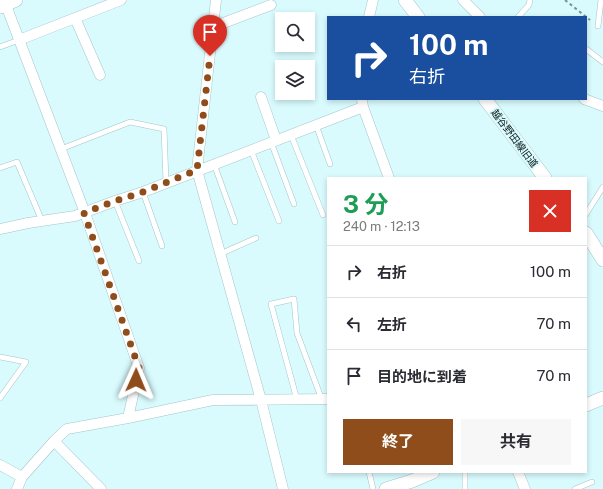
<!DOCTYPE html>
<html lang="ja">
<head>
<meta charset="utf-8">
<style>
	:root { --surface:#fff; --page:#f7f7f7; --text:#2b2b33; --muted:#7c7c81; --line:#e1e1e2; --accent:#8f4d1b }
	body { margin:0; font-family:"Public Sans","Noto Sans JP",sans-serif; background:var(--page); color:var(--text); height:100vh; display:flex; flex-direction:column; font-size:15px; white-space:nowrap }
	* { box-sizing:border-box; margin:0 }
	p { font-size:13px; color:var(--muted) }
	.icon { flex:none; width:22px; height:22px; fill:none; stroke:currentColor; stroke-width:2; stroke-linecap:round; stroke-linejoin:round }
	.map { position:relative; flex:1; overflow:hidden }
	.sheet { position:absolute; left:327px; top:177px; width:260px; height:296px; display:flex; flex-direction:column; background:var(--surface); border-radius:0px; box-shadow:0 2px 6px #0003 }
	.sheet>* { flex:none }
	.guide { position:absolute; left:327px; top:16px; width:260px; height:84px; border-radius:0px; box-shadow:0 2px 6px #0003; background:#1a4fa0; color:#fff; overflow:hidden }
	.tools { position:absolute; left:275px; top:12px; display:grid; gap:8px }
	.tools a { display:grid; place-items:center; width:40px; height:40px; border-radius:0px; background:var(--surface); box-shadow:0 2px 6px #0003; font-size:20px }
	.pin { position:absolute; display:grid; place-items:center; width:34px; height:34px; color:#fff; margin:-41px -17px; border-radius:50% 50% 50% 0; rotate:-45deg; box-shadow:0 0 4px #0007 }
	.pin .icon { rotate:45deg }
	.me { position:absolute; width:44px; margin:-22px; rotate:1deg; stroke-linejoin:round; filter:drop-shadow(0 0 3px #0008) }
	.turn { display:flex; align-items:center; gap:14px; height:84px; padding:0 16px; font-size:18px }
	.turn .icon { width:52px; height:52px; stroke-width:2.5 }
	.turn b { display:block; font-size:28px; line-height:34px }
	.round { display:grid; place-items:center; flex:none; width:42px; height:42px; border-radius:0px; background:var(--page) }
	.head { display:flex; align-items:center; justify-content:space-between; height:68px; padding:0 16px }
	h1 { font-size:24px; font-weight:700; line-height:30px; color:#1e9e55 }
	.primary-button { display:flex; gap:8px; margin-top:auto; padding:8px 16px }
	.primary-button a { flex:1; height:46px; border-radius:0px; background:var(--accent); color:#fff; font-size:16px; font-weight:700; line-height:46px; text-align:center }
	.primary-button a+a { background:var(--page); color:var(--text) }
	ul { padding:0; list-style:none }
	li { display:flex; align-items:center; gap:12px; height:52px; padding:0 16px; border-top:1px solid var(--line) }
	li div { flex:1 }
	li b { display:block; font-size:15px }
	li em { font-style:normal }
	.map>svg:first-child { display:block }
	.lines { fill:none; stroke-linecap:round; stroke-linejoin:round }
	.service-casing { stroke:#a5c5c8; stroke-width:6 }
	.minor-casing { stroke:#a5c5c8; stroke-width:11 }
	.tertiary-casing { stroke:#a5c5c8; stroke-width:14 }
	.path { stroke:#7a9395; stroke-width:2; stroke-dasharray:3 3; stroke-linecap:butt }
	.service { stroke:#fff; stroke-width:5 }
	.minor { stroke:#fff; stroke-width:10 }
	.tertiary { stroke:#fff; stroke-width:13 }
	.route { stroke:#8f4d1b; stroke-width:7; stroke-dasharray:0 12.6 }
	.labels { text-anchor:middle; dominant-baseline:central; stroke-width:3.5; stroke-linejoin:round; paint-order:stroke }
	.street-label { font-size:10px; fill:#0b1819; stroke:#d9fbfe }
</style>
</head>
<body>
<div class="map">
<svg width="603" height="489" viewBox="0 0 603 489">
	<rect width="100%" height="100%" fill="#d9fbfe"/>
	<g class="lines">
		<g class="service-casing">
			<path id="service" d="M518 17 529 5 530 0
				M598 26 601 0
				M0 47 19 40
				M586 49 603 62
				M316 125 330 164
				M291 135 323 215
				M271 142 294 204
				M61 149 130 122 164 129 166 182
				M251 150 279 221
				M214 164 235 222
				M0 168 17 162 42 221
				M143 192 162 246
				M115 201 139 261
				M586 214 603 187
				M220 254 256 238
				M0 357 26 362 0 398
				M297 400 271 304 294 299 297 333 322 400
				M369 472 373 489
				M465 472V489
				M575 489 592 482"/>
		</g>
		<g class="minor-casing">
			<path id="minor" d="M4 0 85 213 139 368 128 418
				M216 0 197 170 261 400 283 489
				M463 0 480 17
				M369 17 373 0
				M75 18 100 75
				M213 27 271 5
				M19 40 121 0
				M261 97 276 140
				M362 99 363 107 389 178
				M584 99 603 106
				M0 229 28 223 75 216 115 201 143 192 363 107
				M54 441 101 489
				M0 465 22 477
				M518 472 525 489
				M17 489 22 477 54 441 67 429 128 418 213 400 328 399"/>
		</g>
		<g class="tertiary-casing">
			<path id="tertiary" d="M405 0 418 17
				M0 7 16 0
				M485 99 545 178
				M586 233 603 260
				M586 405 603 398
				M386 489 412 481 433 472"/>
		</g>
		<path class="path" d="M565 0 590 20"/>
		<use href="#service" class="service"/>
		<use href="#minor" class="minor"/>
		<use href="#tertiary" class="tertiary"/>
	</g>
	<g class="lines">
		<path class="route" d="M136 380 139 368 84 213 115 201 143 192 197 170 210 56"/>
	</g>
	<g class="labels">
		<g class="street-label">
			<text transform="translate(515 138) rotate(53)">越谷野田線旧道</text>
		</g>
	</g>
</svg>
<div class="tools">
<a><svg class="icon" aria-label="search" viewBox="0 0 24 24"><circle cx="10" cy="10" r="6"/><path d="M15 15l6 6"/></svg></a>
<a><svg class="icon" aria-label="layers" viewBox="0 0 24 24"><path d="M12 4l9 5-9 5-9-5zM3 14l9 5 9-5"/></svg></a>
</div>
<div class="pin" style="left:210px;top:56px;background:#d93025"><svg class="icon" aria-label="arrive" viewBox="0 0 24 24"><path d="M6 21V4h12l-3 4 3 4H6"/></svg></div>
<svg class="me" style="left:136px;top:380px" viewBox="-20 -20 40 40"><path d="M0-17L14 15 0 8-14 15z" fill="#8f4d1b" stroke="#fff" stroke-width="4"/></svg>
<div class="guide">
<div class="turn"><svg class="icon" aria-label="right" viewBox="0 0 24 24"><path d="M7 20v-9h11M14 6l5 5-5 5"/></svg><div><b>100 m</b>右折</div></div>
</div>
<section class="sheet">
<div class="head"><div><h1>3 分</h1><p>240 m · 12:13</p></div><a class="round" style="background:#d93025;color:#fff"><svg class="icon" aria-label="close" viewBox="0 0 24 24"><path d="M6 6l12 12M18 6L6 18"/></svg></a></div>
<ul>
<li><svg class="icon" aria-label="right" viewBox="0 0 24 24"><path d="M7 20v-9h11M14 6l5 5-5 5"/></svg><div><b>右折</b></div><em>100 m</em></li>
<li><svg class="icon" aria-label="left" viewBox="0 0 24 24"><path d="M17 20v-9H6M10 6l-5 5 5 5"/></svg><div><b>左折</b></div><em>70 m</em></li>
<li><svg class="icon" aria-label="arrive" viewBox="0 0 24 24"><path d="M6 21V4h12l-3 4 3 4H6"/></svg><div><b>目的地に到着</b></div><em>70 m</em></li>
</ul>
<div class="primary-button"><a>終了</a><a>共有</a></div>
</section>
</div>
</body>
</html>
